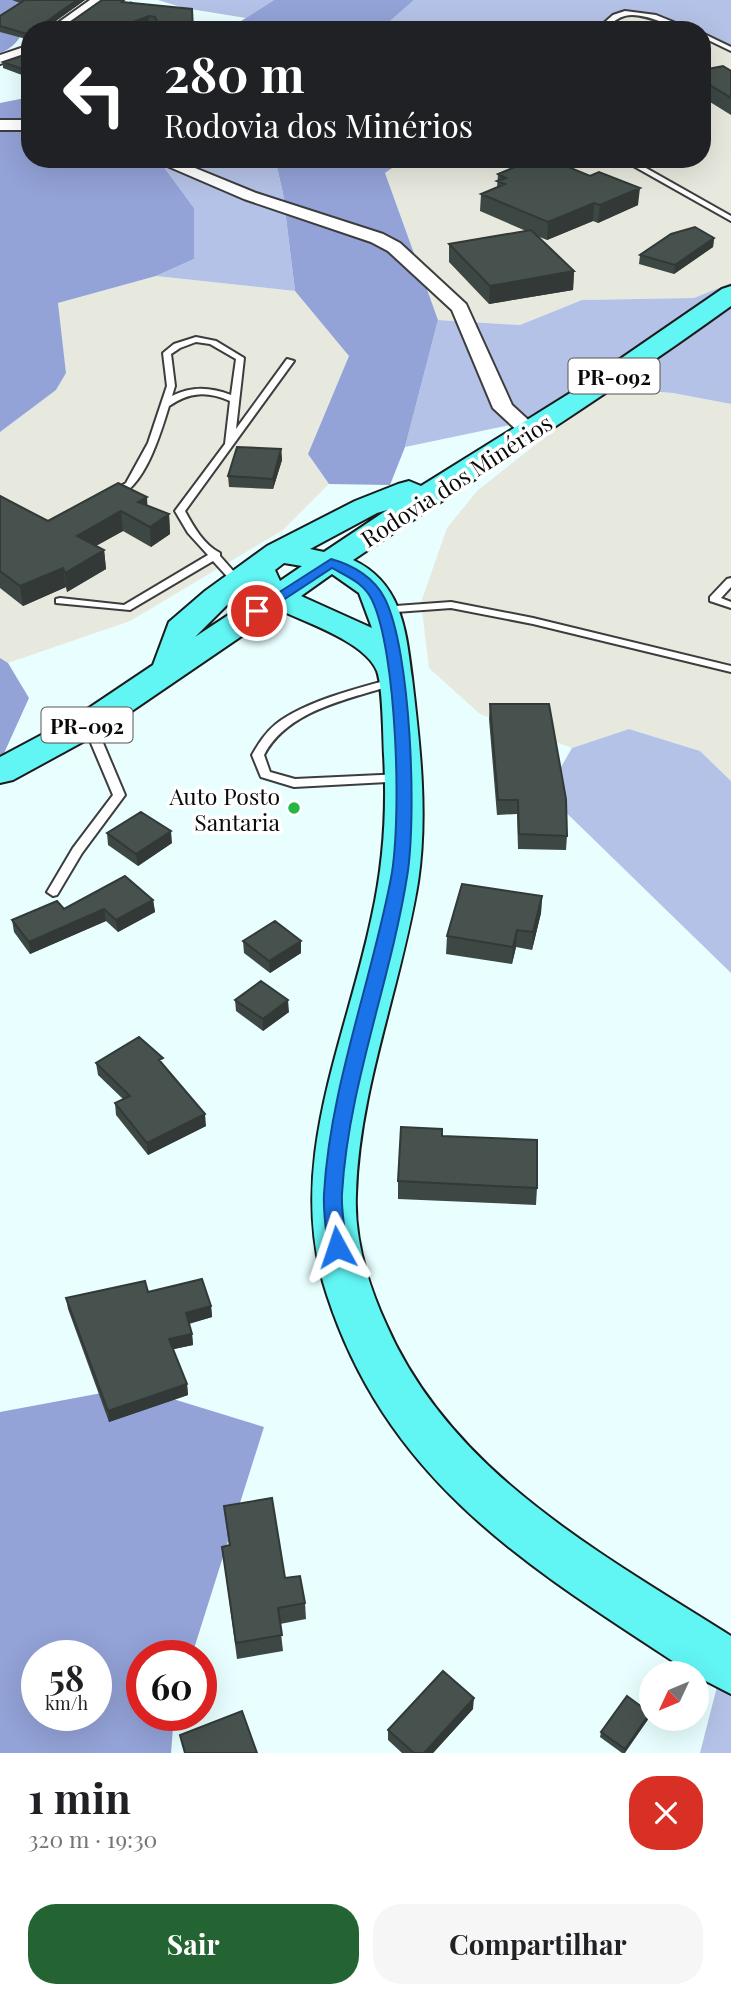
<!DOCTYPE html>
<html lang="pt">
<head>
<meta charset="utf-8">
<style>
	:root { --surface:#fff; --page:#f6f6f6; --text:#202124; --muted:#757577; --accent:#236432 }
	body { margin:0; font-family:"Playfair Display",serif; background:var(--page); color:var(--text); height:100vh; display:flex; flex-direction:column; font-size:26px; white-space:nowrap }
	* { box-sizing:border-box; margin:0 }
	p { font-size:23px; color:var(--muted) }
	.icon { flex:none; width:38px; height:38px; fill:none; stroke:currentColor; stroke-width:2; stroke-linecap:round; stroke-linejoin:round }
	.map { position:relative; height:1753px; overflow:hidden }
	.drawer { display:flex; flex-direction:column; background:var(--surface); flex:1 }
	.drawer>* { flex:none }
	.banner { position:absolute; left:21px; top:21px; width:690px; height:147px; border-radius:28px; box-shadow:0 7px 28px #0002; background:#202124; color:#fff; overflow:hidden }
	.needle { width:46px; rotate:226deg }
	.tools { position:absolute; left:639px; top:1661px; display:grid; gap:14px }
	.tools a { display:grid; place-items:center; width:70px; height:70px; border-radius:50%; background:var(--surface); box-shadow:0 7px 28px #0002; font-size:35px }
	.speed { position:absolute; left:21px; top:1640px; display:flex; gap:14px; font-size:35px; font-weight:700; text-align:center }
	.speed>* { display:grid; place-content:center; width:91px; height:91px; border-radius:50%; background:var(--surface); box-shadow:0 7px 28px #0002; line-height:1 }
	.speed small { font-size:18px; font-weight:400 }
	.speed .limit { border:10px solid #d22; background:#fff; color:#111 }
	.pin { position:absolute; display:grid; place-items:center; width:60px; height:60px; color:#fff; margin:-30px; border:4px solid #fff; border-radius:50%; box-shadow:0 2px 7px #0007 }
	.me { position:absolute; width:77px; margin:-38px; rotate:355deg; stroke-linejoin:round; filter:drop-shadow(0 0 5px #0008) }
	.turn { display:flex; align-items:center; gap:24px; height:147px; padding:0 28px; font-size:32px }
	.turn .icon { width:91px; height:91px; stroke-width:2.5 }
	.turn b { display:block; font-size:49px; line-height:60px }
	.round { display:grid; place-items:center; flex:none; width:74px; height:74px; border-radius:28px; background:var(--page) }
	.summary { display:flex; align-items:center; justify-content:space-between; height:119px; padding:0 28px }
	h1 { font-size:42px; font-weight:700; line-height:52px }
	.cta { display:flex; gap:14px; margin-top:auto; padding:14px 28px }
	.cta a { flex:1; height:80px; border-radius:28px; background:var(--accent); color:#fff; font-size:28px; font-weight:700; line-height:80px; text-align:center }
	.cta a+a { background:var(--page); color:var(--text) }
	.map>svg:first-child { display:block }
	.industrial { fill:#e8e9de }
	.green { fill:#b4c2e7 }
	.forest { fill:#93a2d7; fill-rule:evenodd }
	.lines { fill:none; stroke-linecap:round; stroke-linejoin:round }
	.service-casing { stroke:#3d3d3d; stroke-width:4 }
	.minor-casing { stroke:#3d3d3d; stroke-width:4 }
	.primary-casing { stroke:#1b1b1b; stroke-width:4 }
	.service { fill:#fff; fill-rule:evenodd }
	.minor { fill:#fff; fill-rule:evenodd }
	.primary { fill:#61f5f4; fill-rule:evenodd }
	.wall { fill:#3d4743; fill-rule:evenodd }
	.shaded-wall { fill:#323937 }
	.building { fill:#47524e; stroke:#323937; stroke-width:2; fill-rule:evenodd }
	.route { fill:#1a73e8; stroke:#114b97; stroke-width:2 }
	.poi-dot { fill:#27b642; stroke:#fff; stroke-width:2.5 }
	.labels { text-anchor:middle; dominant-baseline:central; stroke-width:7; stroke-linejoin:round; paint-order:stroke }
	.shield { fill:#fff; stroke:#545454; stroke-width:2 }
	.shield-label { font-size:21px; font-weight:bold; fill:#0a0a0a }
	.street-label { font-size:23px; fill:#0a0a0a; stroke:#fff }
	.poi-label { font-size:23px; fill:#0a0a0a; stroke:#fff; text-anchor:end }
</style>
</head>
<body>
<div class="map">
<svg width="731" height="1753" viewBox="0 0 731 1753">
	<rect width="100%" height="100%" fill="#e8feff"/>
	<path class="industrial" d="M632 16 684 28 687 30H579Z
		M702 36 731 52V283L695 298 582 300 520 325 438 320 385 173 405 159H702Z
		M156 276 295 291 349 356 308 454 329 484 283 530 130 621 8 663 0 658V432L56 390 66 373 58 303Z
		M607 388 673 393 731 404V781L700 751 629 729 572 748 480 714 429 668 421 602 447 528 477 491Z"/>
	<path class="green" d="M158 0H274L246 18 184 8Z
		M414 0H731V52L702 36V30H687L632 16 579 30H380Z
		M158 159H275L283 193 295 291 156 276 194 259V208Z
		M731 283V404L673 393 607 388 520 423 405 447 438 320 520 325 582 300 694 298Z
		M629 729 700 751 731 781V973L546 793 572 748Z
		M731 1632V1753H700Z"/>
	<path class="forest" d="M0 0H29C25 25 25 43 0 53Z
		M274 0H414L380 30H227Z
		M30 97V159H158L194 208V259L156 276 58 303 66 373 56 390 0 432V103Z
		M275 159H405L385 173 438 320 405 447 390 485 329 484 308 454 349 356 295 291 283 193Z
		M0 658 8 663 29 698 0 762Z
		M134 1387 264 1427 192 1655 142 1656V1715H174L171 1753H0V1412ZM37 1656H96V1715H37Z"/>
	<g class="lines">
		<g class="service-casing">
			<path id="service" d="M625 11 656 15 693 30C672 30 654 15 632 15 614 15 610 30 596 30L613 15Z
				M702 33 731 47V51L702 37Z
				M621 159H630L731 216V221Z
				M196 337 216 341 244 358 236 429 287 359 294 361 185 511C193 526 204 545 220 553V556L243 582 238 585 234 584 213 561 130 610 56 603V599L60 598 124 605 208 555 188 533 175 511 225 444 230 401C207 391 190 392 169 406 161 432 142 499 109 497L107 495 126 483 148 443 167 386 163 353 174 344ZM196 342 210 344 236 359 231 395C210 387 192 386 172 396L175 386 171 354 180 348Z
				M731 578V587L721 598 731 602V608L710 601V597L727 579Z
				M451 602 533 618 731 666V672L533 624 451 608 382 613 377 610 382 607Z
				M395 678 400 681 399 683C352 699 289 708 264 755L270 772 295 779 402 774 406 775 408 778 406 781 294 787 261 777 252 755C259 743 265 733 276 724 306 701 358 688 395 678Z
				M89 721 95 724 125 795 82 853 57 895 53 896 47 892 73 848 113 795 83 724Z"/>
		</g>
		<g class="minor-casing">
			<path id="minor" d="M90 0H106L64 30H48Z
				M30 45V54L0 64V55Z
				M0 120H30V130H0Z
				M151 159H173L256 193 383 234 400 243 466 304 512 405 537 428 540 432 537 436H523L493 408 452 310 388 251 371 242 244 199Z"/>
		</g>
		<g class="primary-casing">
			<path id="primary" d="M731 286V306C608 395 479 475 353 560 402 583 406 631 412 678 420 745 428 815 418 882 401 987 359 1088 356 1194 354 1238 368 1285 386 1324 451 1473 600 1553 731 1636V1694L696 1676V1673H691C534 1570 389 1486 327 1295 284 1165 346 1042 372 916 384 862 387 809 384 755 383 736 383 687 377 671 365 642 307 623 280 610L101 732 13 780 0 783V757L77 716 153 665 169 622 205 591 267 546 355 501 398 484 409 481 421 486 575 390 722 289ZM387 510 324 552 310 549 377 513ZM284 563 302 566 280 581 275 570ZM332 574 359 593 372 628 301 596ZM251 588 257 596 195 637 227 605Z"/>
		</g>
		<use href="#service" class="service"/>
		<use href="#minor" class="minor"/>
		<use href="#primary" class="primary"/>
	</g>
	<path class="wall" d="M12 0H85L49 26H65L132 1 130 3 193 30H30V40L0 32V16L20 3ZM149 22H156L157 25 156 27 136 26Z
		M30 53V78L3 68V62Z
		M702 70 731 71V115L702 97Z
		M498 174 638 205 598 223 593 221 547 240 537 236 574 271 573 290 489 304 449 262V244L526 231 480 211 481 194 497 188Z
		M714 238 713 247 674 274 639 264 640 255Z
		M281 449 282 460 273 489 229 487 228 476Z
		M0 496 48 521 147 497V505L169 514 170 534 151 547 123 531 96 546 104 550 106 569 67 592 66 587 23 606 0 588Z
		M490 704 567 836 566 850 518 849 517 814 497 815 489 719Z
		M107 833 172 843 138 866 108 845Z
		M542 896 541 913 532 950 516 947 512 964 446 954 447 936Z
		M153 900 155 912 118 932 106 921 30 954 14 932 12 920 64 909Z
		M243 941H301V953L270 973 244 953Z
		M235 1000 289 1012 263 1031 236 1011Z
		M96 1063 163 1065 206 1126 148 1155 116 1115 115 1103 123 1099 98 1075Z
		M442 1136 537 1188 536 1205 398 1199V1181Z
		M148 1292 211 1306 212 1317 189 1324 192 1334 193 1345 173 1349 187 1384 188 1395 109 1422 68 1309 66 1298Z
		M224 1506 305 1603 306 1619 280 1624 283 1651 237 1659 222 1547 229 1546Z
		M473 1709 433 1753H402L388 1740V1730Z
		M649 1718 625 1753H622L600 1737 601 1732Z"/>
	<path class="shaded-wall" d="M77 0H85L46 28V22Z
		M149 16V22L133 28 132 30 133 22Z
		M640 188 638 205 598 223 600 205Z
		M594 203 593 221 547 240 548 222Z
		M714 238 713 247 674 274 675 265Z
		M574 271 573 290 489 304 490 286Z
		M281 449 282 460 273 489V479Z
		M147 497 148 516 138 502Z
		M121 511 123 531 79 555 77 536Z
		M169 514 170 534 151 547 150 527Z
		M104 550 106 569 67 592 65 573Z
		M63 568 66 587 23 606 20 586Z
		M171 831 172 843 138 866 136 854Z
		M542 896 541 913 532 950 533 932Z
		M153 900 155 912 118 932 116 920Z
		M104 909 106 921 30 954 29 942Z
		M517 930 516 947 512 964 513 947Z
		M301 941V953L270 973 269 961Z
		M288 1000 289 1012 263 1031V1019Z
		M205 1114 206 1126 148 1155 147 1143Z
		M211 1306 212 1317 187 1324 186 1313Z
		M192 1334 193 1345 170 1350 169 1339Z
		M187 1384 188 1395 109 1422 108 1411Z
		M474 1698 473 1709 433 1753H424Z
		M650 1713 649 1718 624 1753 625 1749Z"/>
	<path class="building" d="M25 0H77L46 22 45 26H65L102 0H124L122 2 192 9 193 30H30V35L0 26V16ZM149 16 155 17 158 24 156 27 132 26 133 22Z
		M30 53V72L3 62Z
		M723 66 731 71V98L702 80V70Z
		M535 159H549L590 176 599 172 640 188 600 205 594 203 548 222 481 194 505 184 497 181 506 178 498 174Z
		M695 227 714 238 675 265 640 255 671 234Z
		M531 230 574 271 490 286 449 244Z
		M237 447 281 449 273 479 228 476Z
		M118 483 147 497 138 502 169 514 150 527 121 511 77 536 104 550 65 573 63 568 20 586 0 571V496L48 521Z
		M490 704H549L566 799 567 836 519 834 518 800H498Z
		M141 812 171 831 136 854 107 833Z
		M125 876 153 900 116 920 104 909 29 942 12 920 57 901 64 909Z
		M462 884 542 896 533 932 517 930 513 947 447 936Z
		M275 921 301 941 269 961 243 941Z
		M261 981 288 1000 263 1019 235 1000Z
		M139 1037 163 1058 159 1060 205 1114 147 1143 115 1103 130 1096 96 1063Z
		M401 1127 442 1129V1136L537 1140V1188L398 1181Z
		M202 1279 211 1306 186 1313 192 1334 169 1339 187 1384 108 1411 66 1298 145 1281 148 1292Z
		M272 1498 285 1578 300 1576 305 1603 278 1608 282 1635 236 1643 222 1547 230 1545 224 1506Z
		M443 1671 474 1698 424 1753H414L388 1730Z
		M627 1696 650 1713 625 1749 601 1732Z
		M242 1711 257 1753H185L180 1735Z"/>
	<path class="route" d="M331 559C353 565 375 578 385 599 411 651 417 818 407 877 390 983 348 1087 342 1194 341 1211 345 1230 347 1247L344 1253H330L328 1247C326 1230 323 1211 324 1194 330 1087 371 983 391 878 402 820 397 652 372 600 364 583 348 577 332 568L262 614 250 611Z"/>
	<circle class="poi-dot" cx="294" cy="808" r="7"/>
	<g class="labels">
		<g class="shield">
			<rect x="568.5" y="358.5" width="91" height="35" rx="5"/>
			<rect x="41.5" y="707.5" width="91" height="35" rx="5"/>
		</g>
		<g class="shield-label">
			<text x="614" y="376">PR-092</text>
			<text x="87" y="725">PR-092</text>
		</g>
		<g class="street-label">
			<text transform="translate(456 480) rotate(-33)">Rodovia dos Minérios</text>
		</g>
		<g class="poi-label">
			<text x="280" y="795">Auto Posto<tspan x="280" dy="26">Santaria</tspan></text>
		</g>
	</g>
</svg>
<div class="tools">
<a><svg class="needle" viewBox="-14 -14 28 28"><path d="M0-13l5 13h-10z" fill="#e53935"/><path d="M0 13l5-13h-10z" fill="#757577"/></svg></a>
</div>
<div class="speed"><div>58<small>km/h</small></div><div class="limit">60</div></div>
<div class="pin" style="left:257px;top:611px;background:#d93025"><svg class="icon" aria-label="arrive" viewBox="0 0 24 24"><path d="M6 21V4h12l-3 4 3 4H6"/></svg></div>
<svg class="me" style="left:337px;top:1247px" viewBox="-20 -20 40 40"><path d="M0-17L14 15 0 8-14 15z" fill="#1a73e8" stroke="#fff" stroke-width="4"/></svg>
<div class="banner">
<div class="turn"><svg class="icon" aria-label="left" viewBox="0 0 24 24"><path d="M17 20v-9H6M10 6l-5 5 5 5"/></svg><div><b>280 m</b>Rodovia dos Minérios</div></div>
</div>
</div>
<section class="drawer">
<div class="summary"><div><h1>1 min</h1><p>320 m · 19:30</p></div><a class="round" style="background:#d93025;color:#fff"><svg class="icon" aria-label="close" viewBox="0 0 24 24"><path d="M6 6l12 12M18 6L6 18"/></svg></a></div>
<div class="cta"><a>Sair</a><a>Compartilhar</a></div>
</section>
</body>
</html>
